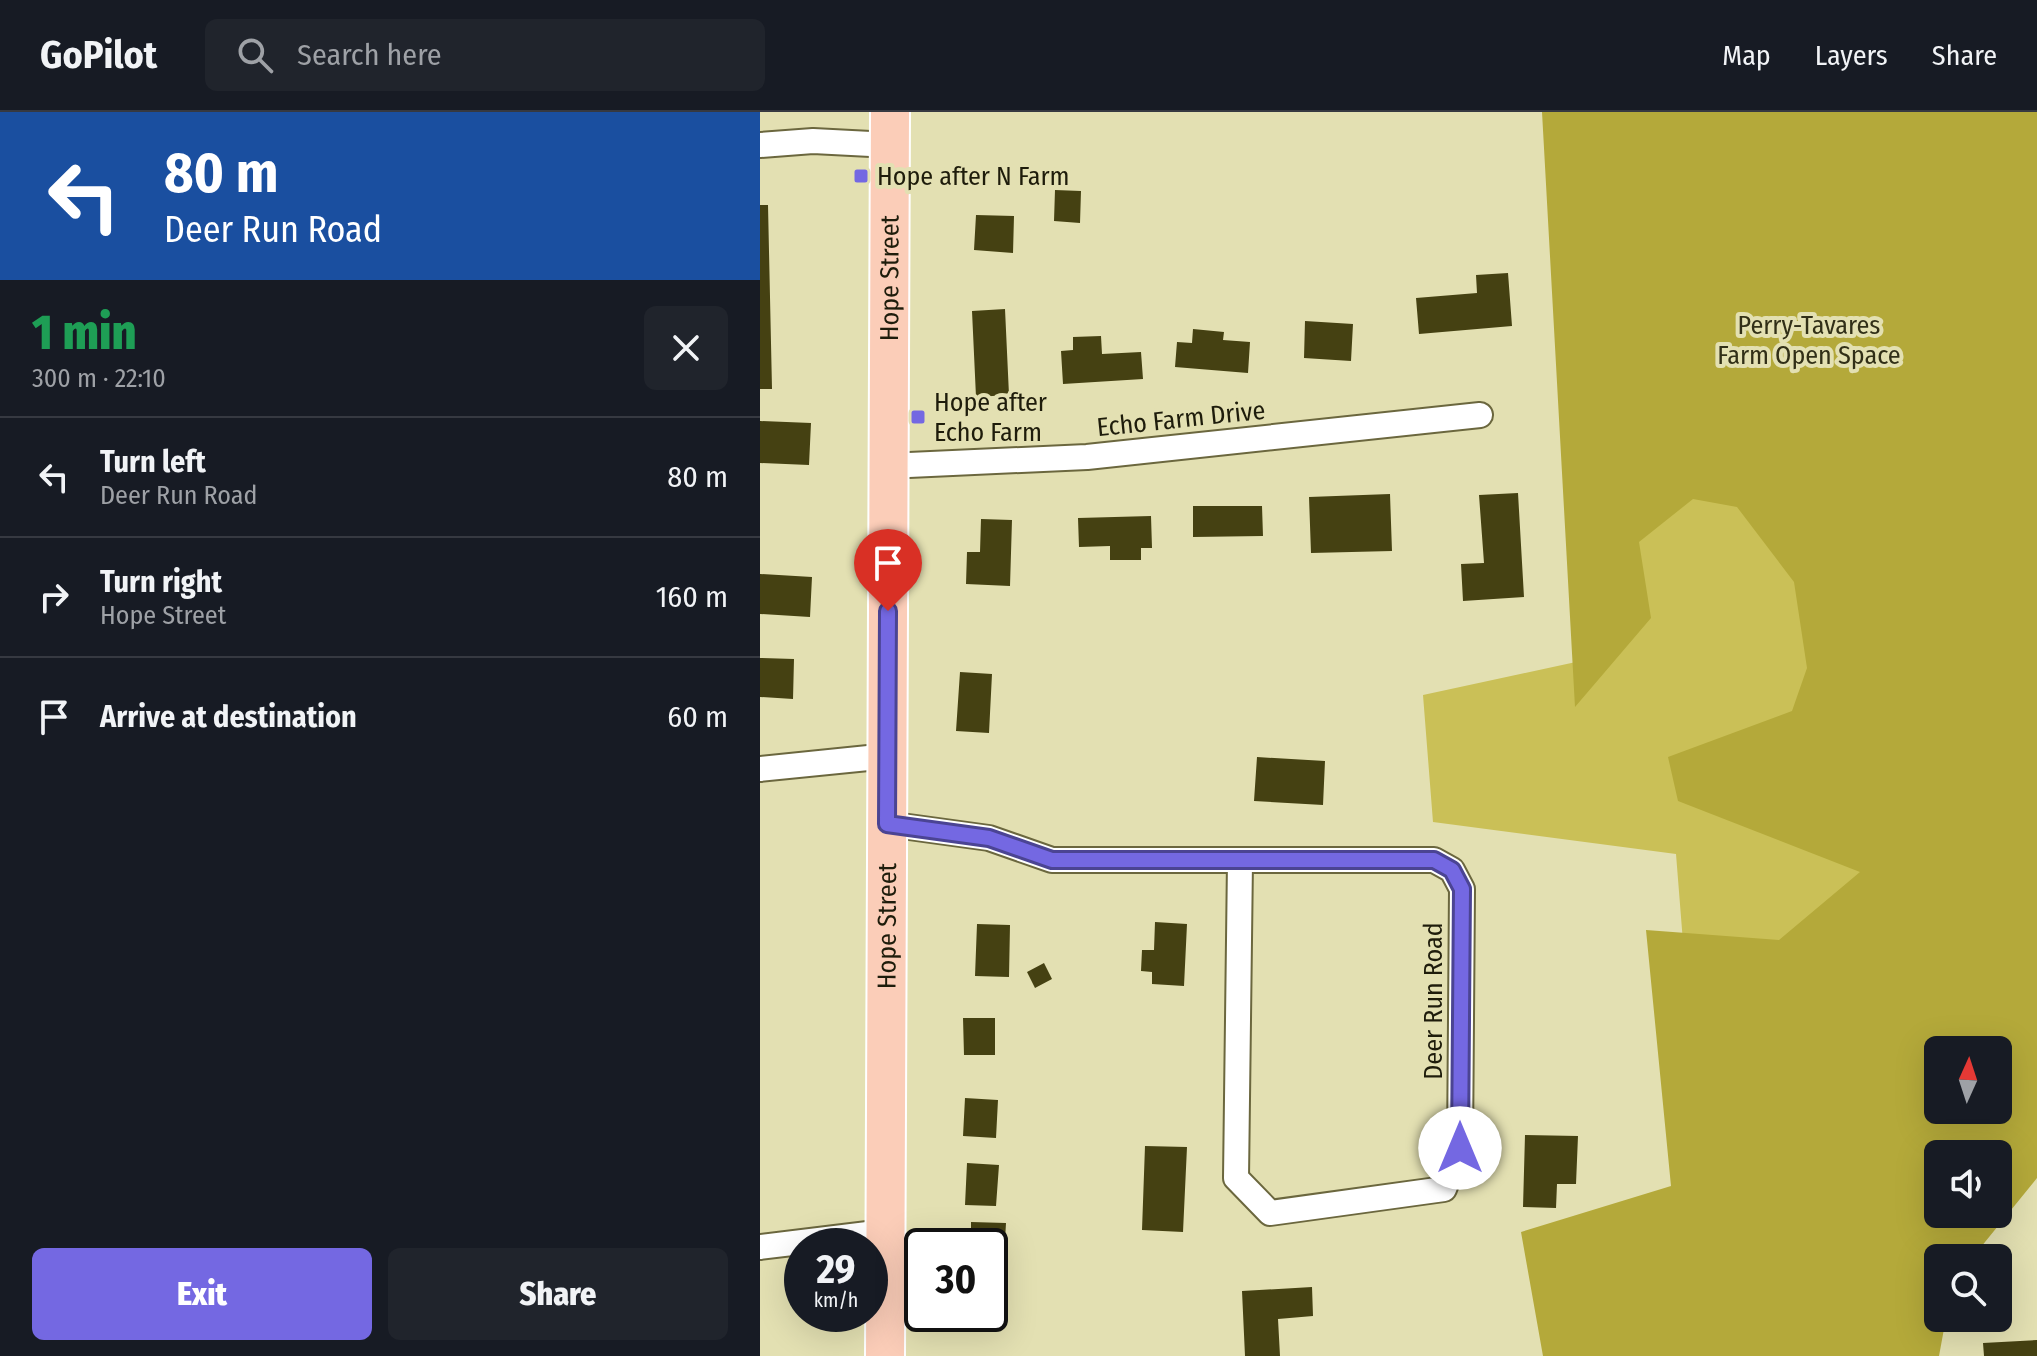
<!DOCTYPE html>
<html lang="en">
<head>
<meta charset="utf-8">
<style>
	:root { --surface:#171b24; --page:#20242c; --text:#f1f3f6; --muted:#9ea1a6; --line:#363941; --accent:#7468e2 }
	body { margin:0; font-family:"Fira Sans Condensed",sans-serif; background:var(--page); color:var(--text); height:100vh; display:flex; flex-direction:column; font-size:30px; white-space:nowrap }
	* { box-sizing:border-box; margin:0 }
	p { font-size:26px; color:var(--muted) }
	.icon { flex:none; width:44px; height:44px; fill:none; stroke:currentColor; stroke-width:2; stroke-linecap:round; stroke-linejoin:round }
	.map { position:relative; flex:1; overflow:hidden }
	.sheet { display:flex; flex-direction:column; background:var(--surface); width:760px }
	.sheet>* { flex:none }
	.guide { background:#1a4fa0; color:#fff; overflow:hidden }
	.needle { width:52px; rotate:3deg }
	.controls { position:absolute; left:1164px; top:924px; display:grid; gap:16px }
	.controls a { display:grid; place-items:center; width:88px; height:88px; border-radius:12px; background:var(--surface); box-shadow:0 8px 32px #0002; font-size:40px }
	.speed { position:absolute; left:24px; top:1116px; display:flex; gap:16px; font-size:40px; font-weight:700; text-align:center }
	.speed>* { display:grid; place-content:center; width:104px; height:104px; border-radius:50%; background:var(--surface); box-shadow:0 8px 32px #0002; line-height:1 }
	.speed small { font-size:20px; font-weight:400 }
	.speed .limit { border:4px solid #111; border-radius:12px; background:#fff; color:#111 }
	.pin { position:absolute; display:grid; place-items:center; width:68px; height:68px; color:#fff; margin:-82px -34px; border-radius:50% 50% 50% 0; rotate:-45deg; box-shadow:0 0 8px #0007 }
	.pin .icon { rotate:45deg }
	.me { position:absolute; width:88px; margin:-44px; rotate:0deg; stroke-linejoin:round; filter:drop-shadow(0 0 6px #0008) }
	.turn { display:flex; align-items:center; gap:28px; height:168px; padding:0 32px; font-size:36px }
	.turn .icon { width:104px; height:104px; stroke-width:2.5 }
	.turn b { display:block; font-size:56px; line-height:68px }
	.round { display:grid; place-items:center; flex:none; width:84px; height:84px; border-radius:12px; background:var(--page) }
	.head { display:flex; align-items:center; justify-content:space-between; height:136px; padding:0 32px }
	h1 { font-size:48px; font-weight:800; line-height:60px; color:#1e9e55 }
	.button { display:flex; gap:16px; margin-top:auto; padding:16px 32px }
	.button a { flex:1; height:92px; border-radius:12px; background:var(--accent); color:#fff; font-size:32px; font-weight:800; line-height:92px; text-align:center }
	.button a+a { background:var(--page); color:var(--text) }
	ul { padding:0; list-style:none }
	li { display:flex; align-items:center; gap:24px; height:120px; padding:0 32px; border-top:2px solid var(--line) }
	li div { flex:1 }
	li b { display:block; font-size:30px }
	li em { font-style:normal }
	header { display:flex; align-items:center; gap:48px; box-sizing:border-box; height:112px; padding:0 40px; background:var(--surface); border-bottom:2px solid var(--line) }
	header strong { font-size:38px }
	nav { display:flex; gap:44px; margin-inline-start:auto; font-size:28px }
	.search { width:560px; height:72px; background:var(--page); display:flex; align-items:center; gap:20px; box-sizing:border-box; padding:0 28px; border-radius:12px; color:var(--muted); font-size:30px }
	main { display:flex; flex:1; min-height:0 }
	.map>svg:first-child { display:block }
	.green { fill:#cac057; fill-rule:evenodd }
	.forest { fill:#b4a93a; fill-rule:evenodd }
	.building { fill:#454112 }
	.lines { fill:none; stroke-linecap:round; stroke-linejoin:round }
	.street-casing { stroke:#6b673e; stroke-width:28 }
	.primary-casing { stroke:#fff; stroke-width:42 }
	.street { stroke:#fff; stroke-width:24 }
	.primary { stroke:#fbcdb8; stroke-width:38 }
	.route-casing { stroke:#4b4493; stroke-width:20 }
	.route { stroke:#7468e2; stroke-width:14 }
	.poi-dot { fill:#7468e2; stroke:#e3e0b2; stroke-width:3 }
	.labels { text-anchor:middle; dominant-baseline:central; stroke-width:8; stroke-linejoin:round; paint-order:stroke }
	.poi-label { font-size:26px; fill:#1e1c0b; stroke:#e3e0b2; text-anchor:start }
	.street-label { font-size:26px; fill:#1e1c0b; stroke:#e3e0b2 }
	.park-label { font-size:26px; fill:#312f17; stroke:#e3e0b2 }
</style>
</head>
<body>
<header>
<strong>GoPilot</strong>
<div class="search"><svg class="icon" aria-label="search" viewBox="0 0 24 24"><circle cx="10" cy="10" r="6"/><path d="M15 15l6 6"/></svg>Search here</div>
<nav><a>Map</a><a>Layers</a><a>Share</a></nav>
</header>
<main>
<section class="sheet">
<div class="guide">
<div class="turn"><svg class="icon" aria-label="left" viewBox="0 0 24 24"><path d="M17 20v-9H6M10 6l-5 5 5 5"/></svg><div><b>80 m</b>Deer Run Road</div></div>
</div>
<div class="head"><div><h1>1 min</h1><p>300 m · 22:10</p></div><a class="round"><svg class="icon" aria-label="close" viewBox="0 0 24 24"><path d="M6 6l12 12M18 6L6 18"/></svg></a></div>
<ul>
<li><svg class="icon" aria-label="left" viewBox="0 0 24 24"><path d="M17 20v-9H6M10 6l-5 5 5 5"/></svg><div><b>Turn left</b><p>Deer Run Road</p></div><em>80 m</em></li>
<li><svg class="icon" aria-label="right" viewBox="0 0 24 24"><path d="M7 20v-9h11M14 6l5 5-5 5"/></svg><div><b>Turn right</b><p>Hope Street</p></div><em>160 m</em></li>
<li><svg class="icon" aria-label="arrive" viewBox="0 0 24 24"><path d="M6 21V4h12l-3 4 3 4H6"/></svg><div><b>Arrive at destination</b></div><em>60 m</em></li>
</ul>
<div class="button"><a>Exit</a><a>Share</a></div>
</section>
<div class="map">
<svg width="1277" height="1244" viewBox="0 0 1277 1244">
	<rect width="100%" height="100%" fill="#e3e0b2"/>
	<path class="green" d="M810 0H1277V1037L941 1057 916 742 673 710 663 583 839 545ZM1178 938H1238V998H1178Z"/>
	<path class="forest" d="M782 0H1277V1066L1212 1146H1178V1206H1186L1179 1244H783L761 1120 911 1074 886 818 1019 828 1100 760 918 689 908 645 1032 599 1047 556 1034 470 977 395 933 387 879 430 891 506 815 595ZM1178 938H1238V998H1178ZM1178 1042H1238V1102H1178Z"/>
	<path class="building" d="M295 78 321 79 320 111 294 109Z
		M0 93H8L12 277H0Z
		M216 103 254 104 253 141 214 138Z
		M748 161 752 214 659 222 656 186 717 181 716 163Z
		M245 197 249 283 216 285 212 199Z
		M545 209 593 212 591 249 544 246Z
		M433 217 464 220 463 228 490 230 488 261 415 255 417 230 432 231Z
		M341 224 342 242 381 240 383 267 303 272 301 239 313 238V225Z
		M0 309 51 311 49 353 0 351Z
		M758 381 764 485 703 489 701 452 724 451 719 383Z
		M630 382 632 439 551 441 549 385Z
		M433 394H502L503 424 433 425Z
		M391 404 392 436H381V448H350V434L319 435 318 406Z
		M221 407 252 408 250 474 206 472 207 440H220Z
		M0 462 52 465 50 505 0 502Z
		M0 546 34 547 33 587 0 585Z
		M200 560 232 562 229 621 196 619Z
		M497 645 565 649 563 693 494 689Z
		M395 810 427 812 424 874 392 872V860L381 859 382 838H394Z
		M217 812 250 813 249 865 215 864Z
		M284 851 292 867 275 876 267 860Z
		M203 906H235V943H204Z
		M205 986 238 988 236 1026 203 1024Z
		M765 1023 818 1024 816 1072H797L796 1096 763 1095Z
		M385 1034 427 1035 423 1120 382 1118Z
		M207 1051 239 1053 236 1094 205 1093Z
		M211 1110 246 1111 243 1163 230 1162V1134H200L201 1125 211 1126Z
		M552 1175 553 1204 518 1207 520 1244H485L482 1179Z
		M1277 1228V1244H1224L1223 1231Z"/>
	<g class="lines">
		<g class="street-casing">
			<path id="street" d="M0 33 53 29 130 33
				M127 354 327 345 720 303
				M0 657 128 644
				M127 712 229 726 292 748H674L692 758 702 777 700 1036 684 1077 510 1101 476 1066 480 749
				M0 1135 124 1120"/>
		</g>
		<g class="primary-casing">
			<g id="primary">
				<path id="s1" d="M125 1244 130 0"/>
			</g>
		</g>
		<use href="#street" class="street"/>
		<use href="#primary" class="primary"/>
	</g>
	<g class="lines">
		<g class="route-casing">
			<path id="route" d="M128 499 127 712 229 726 292 748H674L692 758 702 777 700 1036"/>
		</g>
		<use href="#route" class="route"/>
	</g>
	<g class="poi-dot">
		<rect x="93" y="56" width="16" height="16" rx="4"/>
		<rect x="150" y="297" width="16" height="16" rx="4"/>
	</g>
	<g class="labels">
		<g class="poi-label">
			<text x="117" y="64">Hope after N Farm</text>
			<text x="174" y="290">Hope after<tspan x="174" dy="30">Echo Farm</tspan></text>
		</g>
		<g class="street-label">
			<text stroke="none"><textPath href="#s1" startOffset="1078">Hope Street</textPath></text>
			<text transform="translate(421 307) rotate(-6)">Echo Farm Drive</text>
			<text stroke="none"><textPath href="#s1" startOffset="430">Hope Street</textPath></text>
			<text transform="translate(673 889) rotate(-90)">Deer Run Road</text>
		</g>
		<g class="park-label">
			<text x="1049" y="213">Perry-Tavares<tspan x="1049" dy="30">Farm Open Space</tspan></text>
		</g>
	</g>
</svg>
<div class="controls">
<a><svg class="needle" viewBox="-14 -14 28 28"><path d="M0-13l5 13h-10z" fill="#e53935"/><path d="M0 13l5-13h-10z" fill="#9ea1a6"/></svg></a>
<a><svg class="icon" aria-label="sound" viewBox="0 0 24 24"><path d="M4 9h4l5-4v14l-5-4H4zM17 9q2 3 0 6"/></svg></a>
<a><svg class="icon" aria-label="search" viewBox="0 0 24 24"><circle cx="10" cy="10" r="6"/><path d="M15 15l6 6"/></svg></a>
</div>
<div class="speed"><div>29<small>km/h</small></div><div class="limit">30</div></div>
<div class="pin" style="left:128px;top:499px;background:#d93025"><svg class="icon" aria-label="arrive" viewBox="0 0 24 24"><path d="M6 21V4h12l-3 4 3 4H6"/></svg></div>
<svg class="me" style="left:700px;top:1036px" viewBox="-20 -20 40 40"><circle r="19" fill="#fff"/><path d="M0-13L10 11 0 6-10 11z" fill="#7468e2"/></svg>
</div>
</main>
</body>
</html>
